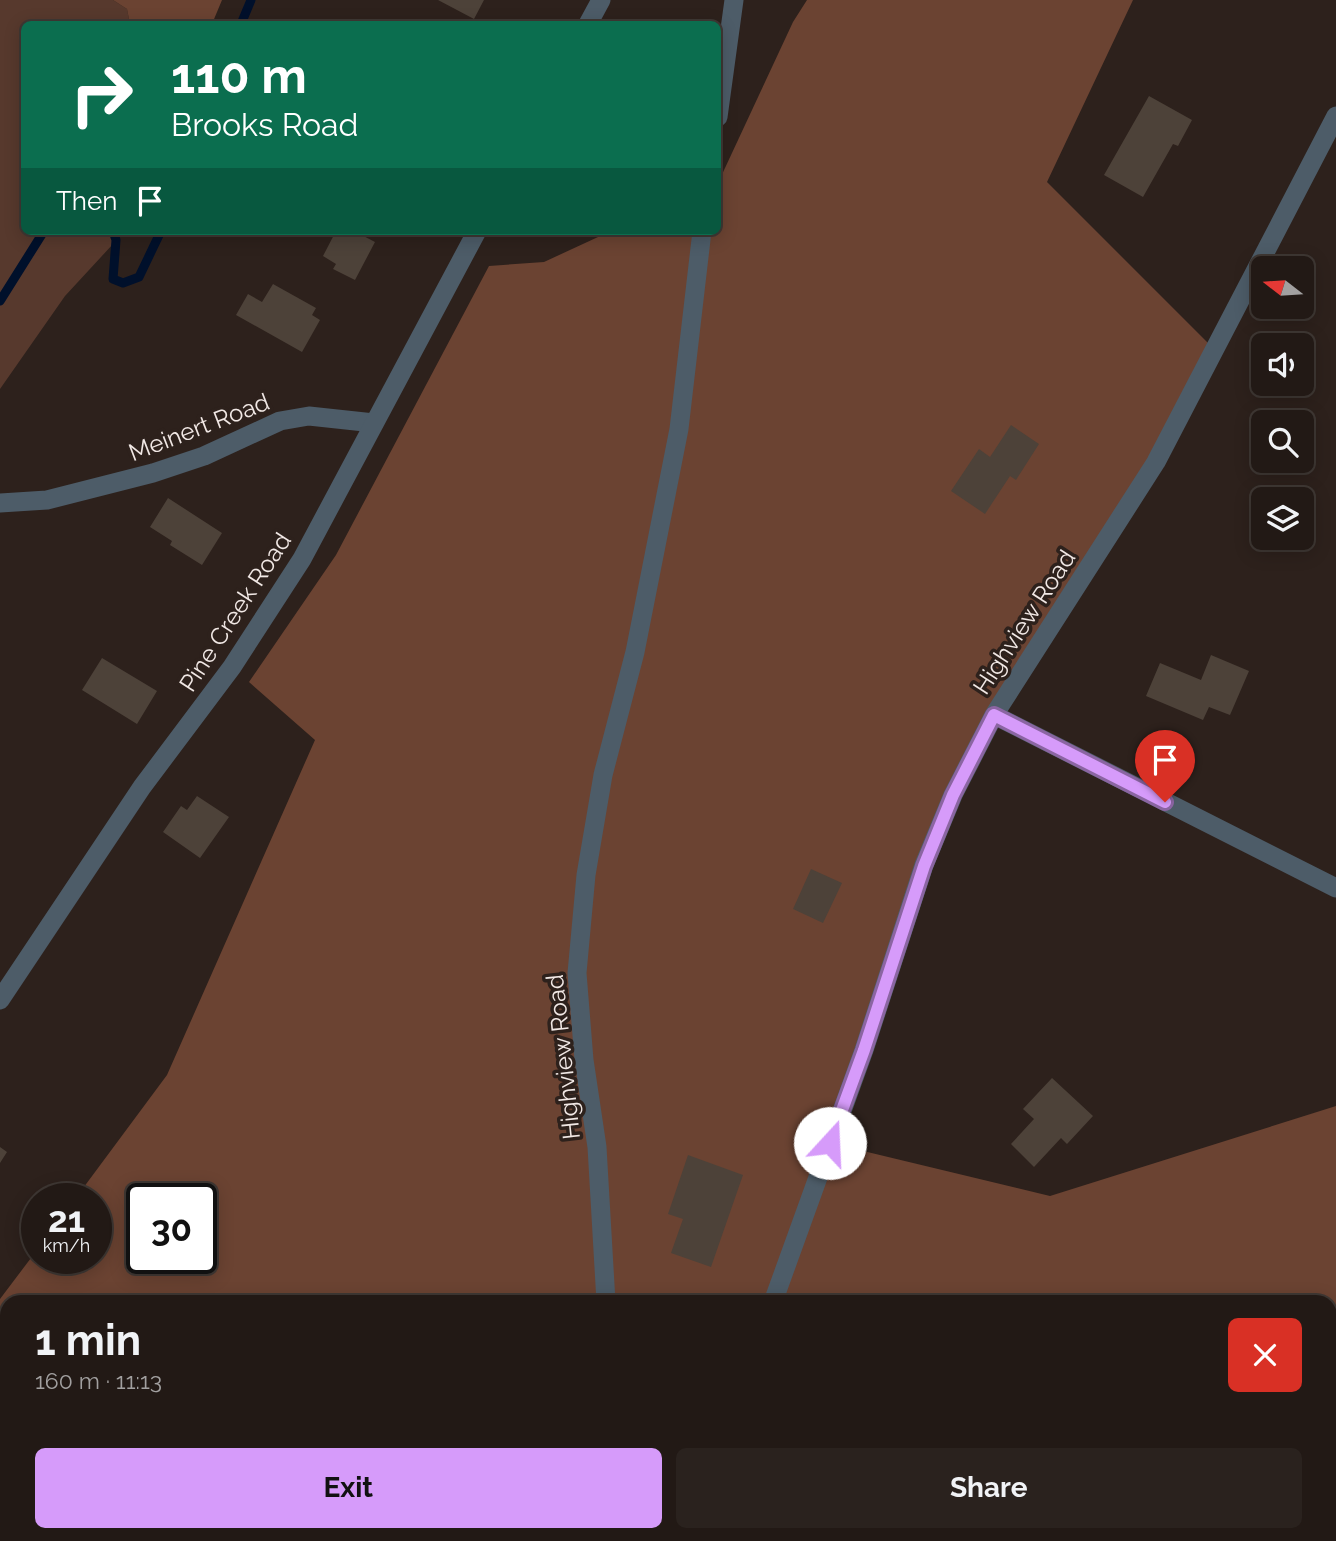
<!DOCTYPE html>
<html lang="en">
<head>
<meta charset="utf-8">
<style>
	:root { --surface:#221915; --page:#2a221e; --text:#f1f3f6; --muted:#a2a0a0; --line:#3f3834; --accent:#d69bfa }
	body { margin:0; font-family:Raleway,sans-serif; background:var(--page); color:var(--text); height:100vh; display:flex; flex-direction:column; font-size:26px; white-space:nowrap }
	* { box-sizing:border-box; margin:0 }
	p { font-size:23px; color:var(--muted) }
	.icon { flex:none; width:38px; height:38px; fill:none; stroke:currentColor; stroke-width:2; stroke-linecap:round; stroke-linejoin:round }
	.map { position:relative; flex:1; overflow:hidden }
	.side { position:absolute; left:0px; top:1295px; width:1337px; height:247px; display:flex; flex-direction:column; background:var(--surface); border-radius:21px 21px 0 0; box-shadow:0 4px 18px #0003,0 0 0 2px var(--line) }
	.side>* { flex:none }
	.banner { position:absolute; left:21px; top:21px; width:700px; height:214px; border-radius:10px; box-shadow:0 4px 18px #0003,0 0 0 2px var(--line); background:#0b6e4f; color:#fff; overflow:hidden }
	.needle { width:46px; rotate:287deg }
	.buttons { position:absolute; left:1251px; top:256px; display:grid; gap:14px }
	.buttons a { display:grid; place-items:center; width:63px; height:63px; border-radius:10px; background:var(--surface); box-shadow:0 4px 18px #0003,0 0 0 2px var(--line); font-size:35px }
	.speed { position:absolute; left:21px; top:1183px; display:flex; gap:14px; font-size:35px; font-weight:700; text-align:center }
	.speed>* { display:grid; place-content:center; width:91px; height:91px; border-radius:50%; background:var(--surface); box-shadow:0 4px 18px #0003,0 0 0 2px var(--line); line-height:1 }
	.speed small { font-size:18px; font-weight:400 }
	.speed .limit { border:4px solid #111; border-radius:10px; background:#fff; color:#111 }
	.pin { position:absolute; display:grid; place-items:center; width:60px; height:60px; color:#fff; margin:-72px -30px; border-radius:50% 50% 50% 0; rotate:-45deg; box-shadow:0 0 7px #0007 }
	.pin .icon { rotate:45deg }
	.me { position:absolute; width:77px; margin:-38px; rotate:20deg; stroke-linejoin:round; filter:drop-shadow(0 0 5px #0008) }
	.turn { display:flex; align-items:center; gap:24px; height:147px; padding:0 35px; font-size:32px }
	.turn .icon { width:91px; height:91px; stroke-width:2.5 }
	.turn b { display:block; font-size:49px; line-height:60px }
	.then { display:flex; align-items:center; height:66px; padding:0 35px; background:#0003; gap:14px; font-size:26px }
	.round { display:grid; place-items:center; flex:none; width:74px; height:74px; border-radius:10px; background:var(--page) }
	.head { display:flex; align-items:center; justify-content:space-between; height:119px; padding:0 35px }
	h1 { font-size:42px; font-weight:700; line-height:52px }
	.primary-button { display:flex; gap:14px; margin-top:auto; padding:14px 35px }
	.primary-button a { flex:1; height:80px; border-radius:10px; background:var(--accent); color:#111; font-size:28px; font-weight:700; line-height:80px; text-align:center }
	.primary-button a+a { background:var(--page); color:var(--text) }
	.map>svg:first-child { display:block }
	.green { fill:#57392d }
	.forest { fill:#6b4332; fill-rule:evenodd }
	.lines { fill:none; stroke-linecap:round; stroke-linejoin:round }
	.stream { stroke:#00102b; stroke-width:9 }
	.building { fill:#4d4239 }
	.minor { stroke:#4d5c68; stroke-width:19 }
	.tertiary { stroke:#4d5c68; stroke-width:19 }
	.route-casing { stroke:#8b65a2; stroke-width:18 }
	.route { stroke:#d69bfa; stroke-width:12 }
	.labels { text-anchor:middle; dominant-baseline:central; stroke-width:7; stroke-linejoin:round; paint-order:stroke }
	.street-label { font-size:24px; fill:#f1e8e5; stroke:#2d211c }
</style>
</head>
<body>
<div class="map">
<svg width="1336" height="1541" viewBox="0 0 1336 1541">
	<rect width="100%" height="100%" fill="#2d211c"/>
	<path class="green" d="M0 0H113L127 9 130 24H24V231H125L65 296 0 389Z"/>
	<path class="forest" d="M113 0H222L212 24H130L127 9Z
		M807 0H1133L1047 182 1215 350 953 795 830 1143 1050 1196 1336 1106V1541H661L642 1535H1330V1302H7V1535H378L376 1541H0V1299L37 1250V1258H96V1199H75L167 1075 315 740 249 682 336 555 489 266 544 262 611 231H718V183L793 22ZM142 1199H201V1258H142Z"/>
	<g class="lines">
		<path class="stream" d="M241 24 251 0
			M113 231 116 240 113 279 123 283 139 277 161 231
			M0 301 44 231"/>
	</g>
	<path class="building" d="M438 0H484L474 19Z
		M1149 96 1192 120 1178 146 1173 144 1143 197 1104 175Z
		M336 231H354L375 242 355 280 333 269 336 264 323 256Z
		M273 284 316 308 312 315 320 320 302 352 236 315 248 294 262 302Z
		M1011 425 1039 444 1016 480 1010 476 985 514 951 491 979 449 990 457Z
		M168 498 222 533 202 565 170 545 172 541 150 527Z
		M1211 655 1249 671 1230 715 1209 707 1203 720 1146 696 1160 663 1201 680Z
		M102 658 157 691 137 724 82 690Z
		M197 796 229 817 200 858 163 832 181 806 187 810Z
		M811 869 842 883 823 923 793 909Z
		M1052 1078 1093 1116 1067 1144 1061 1138 1034 1167 1011 1144 1034 1119 1023 1109Z
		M0 1147 7 1152 0 1163Z
		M688 1155 743 1175 711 1267 671 1253 683 1219 668 1214Z"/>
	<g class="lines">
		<path class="minor" d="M718 117 734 0
			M0 503 47 500 153 473 204 456 280 421 309 416 374 423
			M994 715 1336 888
			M606 1302 597 1147 584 1060 577 973 586 875 603 775 635 652 679 429 702 231
			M773 1302 864 1050 924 865 953 795 994 715 1156 462 1336 116
			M642 1535 661 1541
			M684 1541 686 1535"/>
		<path class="tertiary" d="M588 24 601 0
			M0 1000 142 787 232 667 302 559 477 231"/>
	</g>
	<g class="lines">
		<g class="route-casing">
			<path id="route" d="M830 1143 864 1050 924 866 953 795 994 715 1165 802"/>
		</g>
		<use href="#route" class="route"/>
	</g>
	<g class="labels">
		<g class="street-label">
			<text transform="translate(199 427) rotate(-21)">Meinert Road</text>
			<text transform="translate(235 612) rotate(-57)">Pine Creek Road</text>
			<text transform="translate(1024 622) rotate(-57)">Highview Road</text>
			<text transform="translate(563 1057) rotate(-96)">Highview Road</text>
		</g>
	</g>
</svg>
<div class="buttons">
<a><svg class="needle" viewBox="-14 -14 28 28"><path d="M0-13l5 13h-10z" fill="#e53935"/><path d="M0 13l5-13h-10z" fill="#a2a0a0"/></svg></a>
<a><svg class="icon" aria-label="sound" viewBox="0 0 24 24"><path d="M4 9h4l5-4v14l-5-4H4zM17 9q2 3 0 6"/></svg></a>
<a><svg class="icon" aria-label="search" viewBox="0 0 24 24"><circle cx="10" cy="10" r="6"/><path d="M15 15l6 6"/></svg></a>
<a><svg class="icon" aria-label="layers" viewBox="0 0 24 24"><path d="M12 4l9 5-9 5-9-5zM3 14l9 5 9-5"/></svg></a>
</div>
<div class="speed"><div>21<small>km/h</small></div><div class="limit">30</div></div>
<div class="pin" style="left:1165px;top:802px;background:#d93025"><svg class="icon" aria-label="arrive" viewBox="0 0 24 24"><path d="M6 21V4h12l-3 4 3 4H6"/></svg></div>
<svg class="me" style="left:830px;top:1143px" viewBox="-20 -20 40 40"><circle r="19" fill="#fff"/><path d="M0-13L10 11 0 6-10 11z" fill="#d69bfa"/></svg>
<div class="banner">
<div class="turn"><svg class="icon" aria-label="right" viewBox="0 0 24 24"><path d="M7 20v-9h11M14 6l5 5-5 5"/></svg><div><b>110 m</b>Brooks Road</div></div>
<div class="then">Then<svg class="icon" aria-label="arrive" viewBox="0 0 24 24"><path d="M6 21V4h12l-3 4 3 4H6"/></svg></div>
</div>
<section class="side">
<div class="head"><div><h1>1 min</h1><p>160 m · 11:13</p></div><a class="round" style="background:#d93025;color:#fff"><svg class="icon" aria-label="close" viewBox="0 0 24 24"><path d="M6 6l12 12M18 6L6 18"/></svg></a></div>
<div class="primary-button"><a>Exit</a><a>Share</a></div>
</section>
</div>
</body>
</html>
